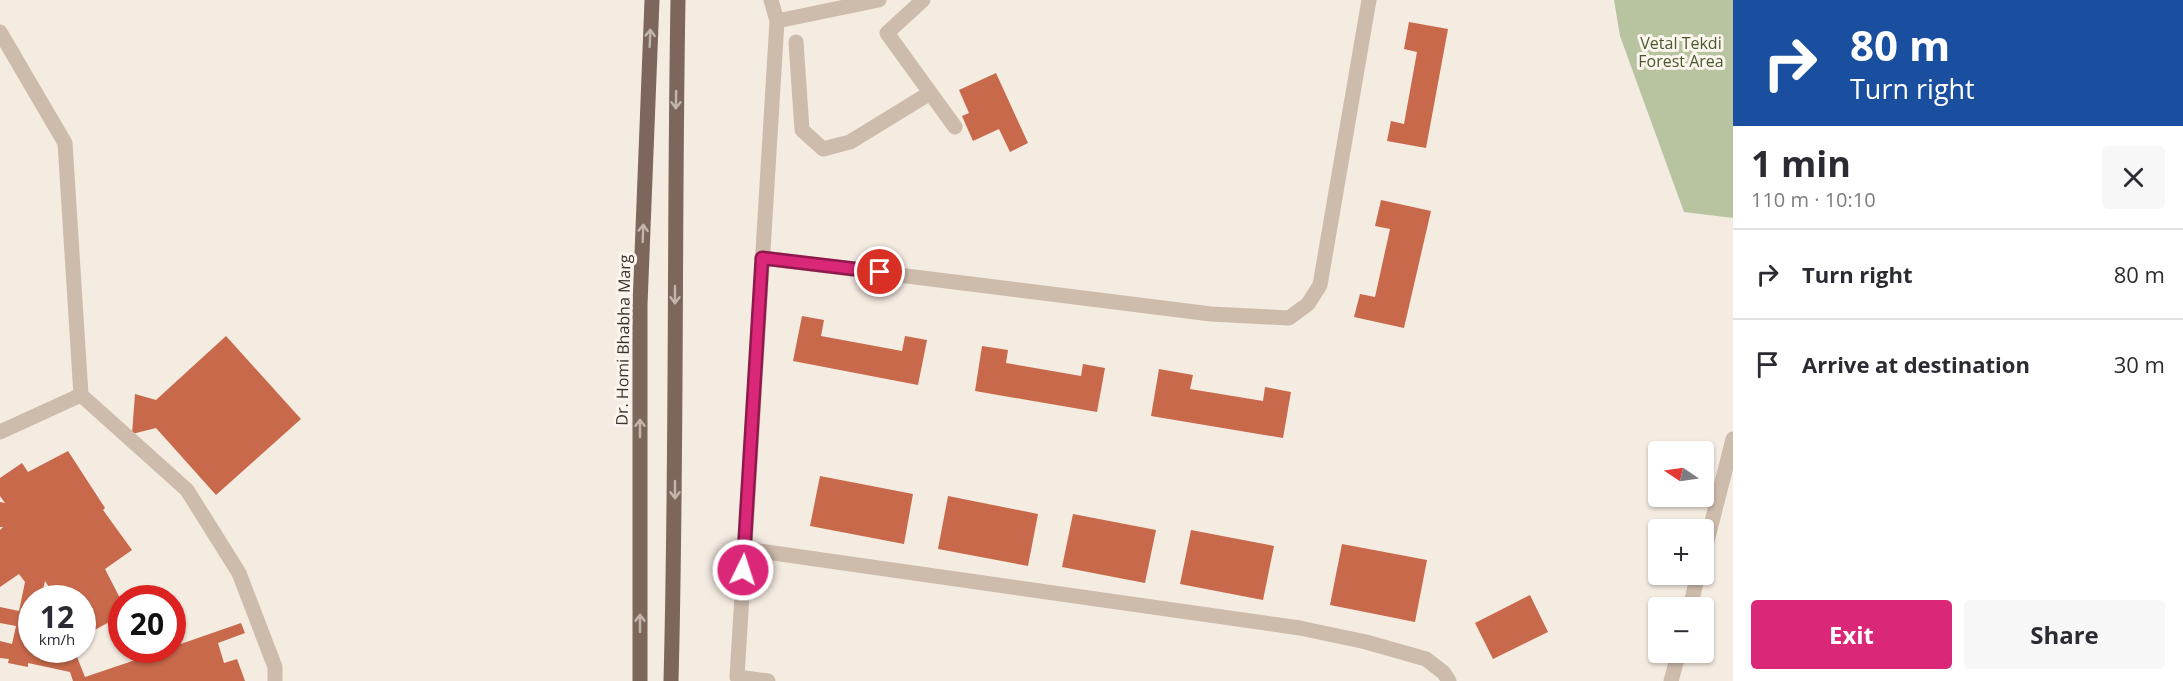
<!DOCTYPE html>
<html lang="en">
<head>
<meta charset="utf-8">
<style>
	:root { --surface:#fff; --page:#f7f7f7; --text:#2b2b33; --muted:#7c7c81; --line:#e1e1e2; --accent:#db2777 }
	body { margin:0; font-family:"Open Sans",sans-serif; background:var(--page); color:var(--text); height:100vh; display:flex; flex-direction:column; font-size:22px; white-space:nowrap }
	* { box-sizing:border-box; margin:0 }
	p { font-size:20px; color:var(--muted) }
	.icon { flex:none; width:33px; height:33px; fill:none; stroke:currentColor; stroke-width:2; stroke-linecap:round; stroke-linejoin:round }
	.map { position:relative; flex:1; overflow:hidden }
	.drawer { display:flex; flex-direction:column; background:var(--surface); width:450px }
	.drawer>* { flex:none }
	.top-card { background:#1a4fa0; color:#fff; overflow:hidden }
	.needle { width:39px; rotate:283deg }
	.controls { position:absolute; left:1648px; top:441px; display:grid; gap:12px }
	.controls a { display:grid; place-items:center; width:66px; height:66px; border-radius:6px; background:var(--surface); box-shadow:0 2px 4px #0004; font-size:30px }
	.speed { position:absolute; left:18px; top:585px; display:flex; gap:12px; font-size:30px; font-weight:700; text-align:center }
	.speed>* { display:grid; place-content:center; width:78px; height:78px; border-radius:50%; background:var(--surface); box-shadow:0 2px 4px #0004; line-height:1 }
	.speed small { font-size:15px; font-weight:400 }
	.speed .limit { border:9px solid #d22; background:#fff; color:#111 }
	.pin { position:absolute; display:grid; place-items:center; width:51px; height:51px; color:#fff; margin:-26px; border:3px solid #fff; border-radius:50%; box-shadow:0 2px 6px #0007 }
	.me { position:absolute; width:66px; margin:-33px; rotate:4deg; stroke-linejoin:round; filter:drop-shadow(0 0 4px #0008) }
	.turn { display:flex; align-items:center; gap:21px; height:126px; padding:0 18px; font-size:27px }
	.turn .icon { width:78px; height:78px; stroke-width:2.5 }
	.turn b { display:block; font-size:42px; line-height:51px }
	.round { display:grid; place-items:center; flex:none; width:63px; height:63px; border-radius:6px; background:var(--page) }
	.headline { display:flex; align-items:center; justify-content:space-between; height:102px; padding:0 18px }
	h1 { font-size:36px; font-weight:700; line-height:45px }
	.primary-button { display:flex; gap:12px; margin-top:auto; padding:12px 18px }
	.primary-button a { flex:1; height:69px; border-radius:6px; background:var(--accent); color:#fff; font-size:24px; font-weight:700; line-height:69px; text-align:center }
	.primary-button a+a { background:var(--page); color:var(--text) }
	ul { padding:0; list-style:none }
	li { display:flex; align-items:center; gap:18px; height:90px; padding:0 18px; border-top:2px solid var(--line) }
	li div { flex:1 }
	li b { display:block; font-size:22px }
	li em { font-style:normal }
	main { display:flex; flex:1; min-height:0 }
	.map>svg:first-child { display:block }
	.green { fill:#b8c4a0 }
	.building { fill:#c8694b }
	.lines { fill:none; stroke-linecap:round; stroke-linejoin:round }
	.minor { stroke:#cdbbac; stroke-width:15 }
	.major { stroke:#7d675c; stroke-width:15 }
	.oneway { stroke:#c2b5ac }
	.route-casing { stroke:#8e194d; stroke-width:15 }
	.route { stroke:#db2777; stroke-width:10 }
	.labels { text-anchor:middle; dominant-baseline:central; stroke-width:6; stroke-linejoin:round; paint-order:stroke }
	.park-label { font-size:16px; fill:#4a5a2e; stroke:#fbf5ee }
	.street-label { font-size:16px; fill:#3b302b; stroke:#fbf5ee }
</style>
</head>
<body>
<main>
<div class="map">
<svg width="1733" height="681" viewBox="0 0 1733 681">
	<rect width="100%" height="100%" fill="#f4ebe1"/>
	<path class="green" d="M1614 0H1733V218L1684 212 1620 36Z"/>
	<path class="building" d="M1409 22 1448 29 1426 148 1387 141 1391 121 1404 124 1417 52 1404 49Z
		M996 73 1028 143 1010 152 999 129 973 141 962 116 969 113 959 90Z
		M1381 200 1431 211 1404 328 1354 317 1360 294 1375 297 1390 229 1375 226Z
		M802 316 824 320 821 336 902 351 905 336 927 340 918 385 793 361Z
		M226 336 301 419 216 495 156 428 132 434 135 394 156 400Z
		M982 346 1008 350 1006 363 1081 376 1083 364 1105 368 1097 412 975 391Z
		M1159 369 1193 375 1190 389 1263 401 1265 387 1291 392 1283 438 1151 416Z
		M68 451 105 508 103 510 132 550 105 569 122 602V615L82 637V598H56L45 581 41 598H32V650H42L77 657 85 677 165 650H172V647L241 623 245 633 218 643 224 663 237 659 245 681H73L70 672 28 663V667L8 663 9 659 0 658V641L12 644 16 626 0 623V607L19 611 25 582 19 574 0 587V530L3 527H0V502L5 503 0 496V478L22 463 28 472Z
		M820 476 913 494 904 544 810 526Z
		M948 496 1038 514 1028 566 938 549Z
		M1073 514 1156 530 1145 583 1062 567Z
		M1191 530 1274 546 1263 600 1180 584Z
		M1342 544 1427 560 1415 622 1330 605Z
		M1530 595 1548 632 1493 659 1475 623Z"/>
	<g class="lines">
		<path class="minor" d="M923 0 887 33 955 127
			M777 21 879 0
			M0 32 65 143 81 395 0 432
			M796 42 802 130 823 149 850 142 930 93
			M762 258 1211 314 1289 318 1308 304 1320 285 1369 0
			M81 395 187 490 239 573 275 667V681
			M745 549 1300 628 1366 642 1426 659 1444 673 1449 681
			M1704 553 1733 439
			M1690 608 1698 574
			M768 681 737 677 777 21 771 0
			M1671 681 1679 652"/>
		<path class="major" d="M640 681V305L652 0
			M671 681C677 454 674 227 678 0"/>
	</g>
	<defs><path id="oneway-shaft" d="M-6 0H5M1.5-3L5.5 0L1.5 3" fill="none" stroke-width="1.6" stroke-linecap="round" stroke-linejoin="round" transform="scale(1.5)"/></defs>
	<g class="oneway">
		<use href="#oneway-shaft" transform="translate(650 38) rotate(-88)"/>
		<use href="#oneway-shaft" transform="translate(676 100) rotate(91)"/>
		<use href="#oneway-shaft" transform="translate(643 233) rotate(-88)"/>
		<use href="#oneway-shaft" transform="translate(675 295) rotate(90)"/>
		<use href="#oneway-shaft" transform="translate(640 428) rotate(-90)"/>
		<use href="#oneway-shaft" transform="translate(675 490) rotate(90)"/>
		<use href="#oneway-shaft" transform="translate(640 623) rotate(-90)"/>
	</g>
	<g class="lines">
		<g class="route-casing">
			<path id="route" d="M743 570 762 258 880 272"/>
		</g>
		<use href="#route" class="route"/>
	</g>
	<g class="labels">
		<g class="park-label">
			<text x="1681" y="43">Vetal Tekdi<tspan x="1681" dy="18">Forest Area</tspan></text>
		</g>
		<g class="street-label">
			<text transform="translate(623 340) rotate(-89)">Dr. Homi Bhabha Marg</text>
		</g>
	</g>
</svg>
<div class="controls">
<a><svg class="needle" viewBox="-14 -14 28 28"><path d="M0-13l5 13h-10z" fill="#e53935"/><path d="M0 13l5-13h-10z" fill="#7c7c81"/></svg></a>
<a>+</a>
<a>−</a>
</div>
<div class="speed"><div>12<small>km/h</small></div><div class="limit">20</div></div>
<div class="pin" style="left:880px;top:272px;background:#d93025"><svg class="icon" aria-label="arrive" viewBox="0 0 24 24"><path d="M6 21V4h12l-3 4 3 4H6"/></svg></div>
<svg class="me" style="left:743px;top:570px" viewBox="-20 -20 40 40"><circle r="17" fill="#db2777" stroke="#fff" stroke-width="3"/><path d="M0-11L8 9 0 5-8 9z" fill="#fff"/></svg>
</div>
<section class="drawer">
<div class="top-card">
<div class="turn"><svg class="icon" aria-label="right" viewBox="0 0 24 24"><path d="M7 20v-9h11M14 6l5 5-5 5"/></svg><div><b>80 m</b>Turn right</div></div>
</div>
<div class="headline"><div><h1>1 min</h1><p>110 m · 10:10</p></div><a class="round"><svg class="icon" aria-label="close" viewBox="0 0 24 24"><path d="M6 6l12 12M18 6L6 18"/></svg></a></div>
<ul>
<li><svg class="icon" aria-label="right" viewBox="0 0 24 24"><path d="M7 20v-9h11M14 6l5 5-5 5"/></svg><div><b>Turn right</b></div><em>80 m</em></li>
<li><svg class="icon" aria-label="arrive" viewBox="0 0 24 24"><path d="M6 21V4h12l-3 4 3 4H6"/></svg><div><b>Arrive at destination</b></div><em>30 m</em></li>
</ul>
<div class="primary-button"><a>Exit</a><a>Share</a></div>
</section>
</main>
</body>
</html>
